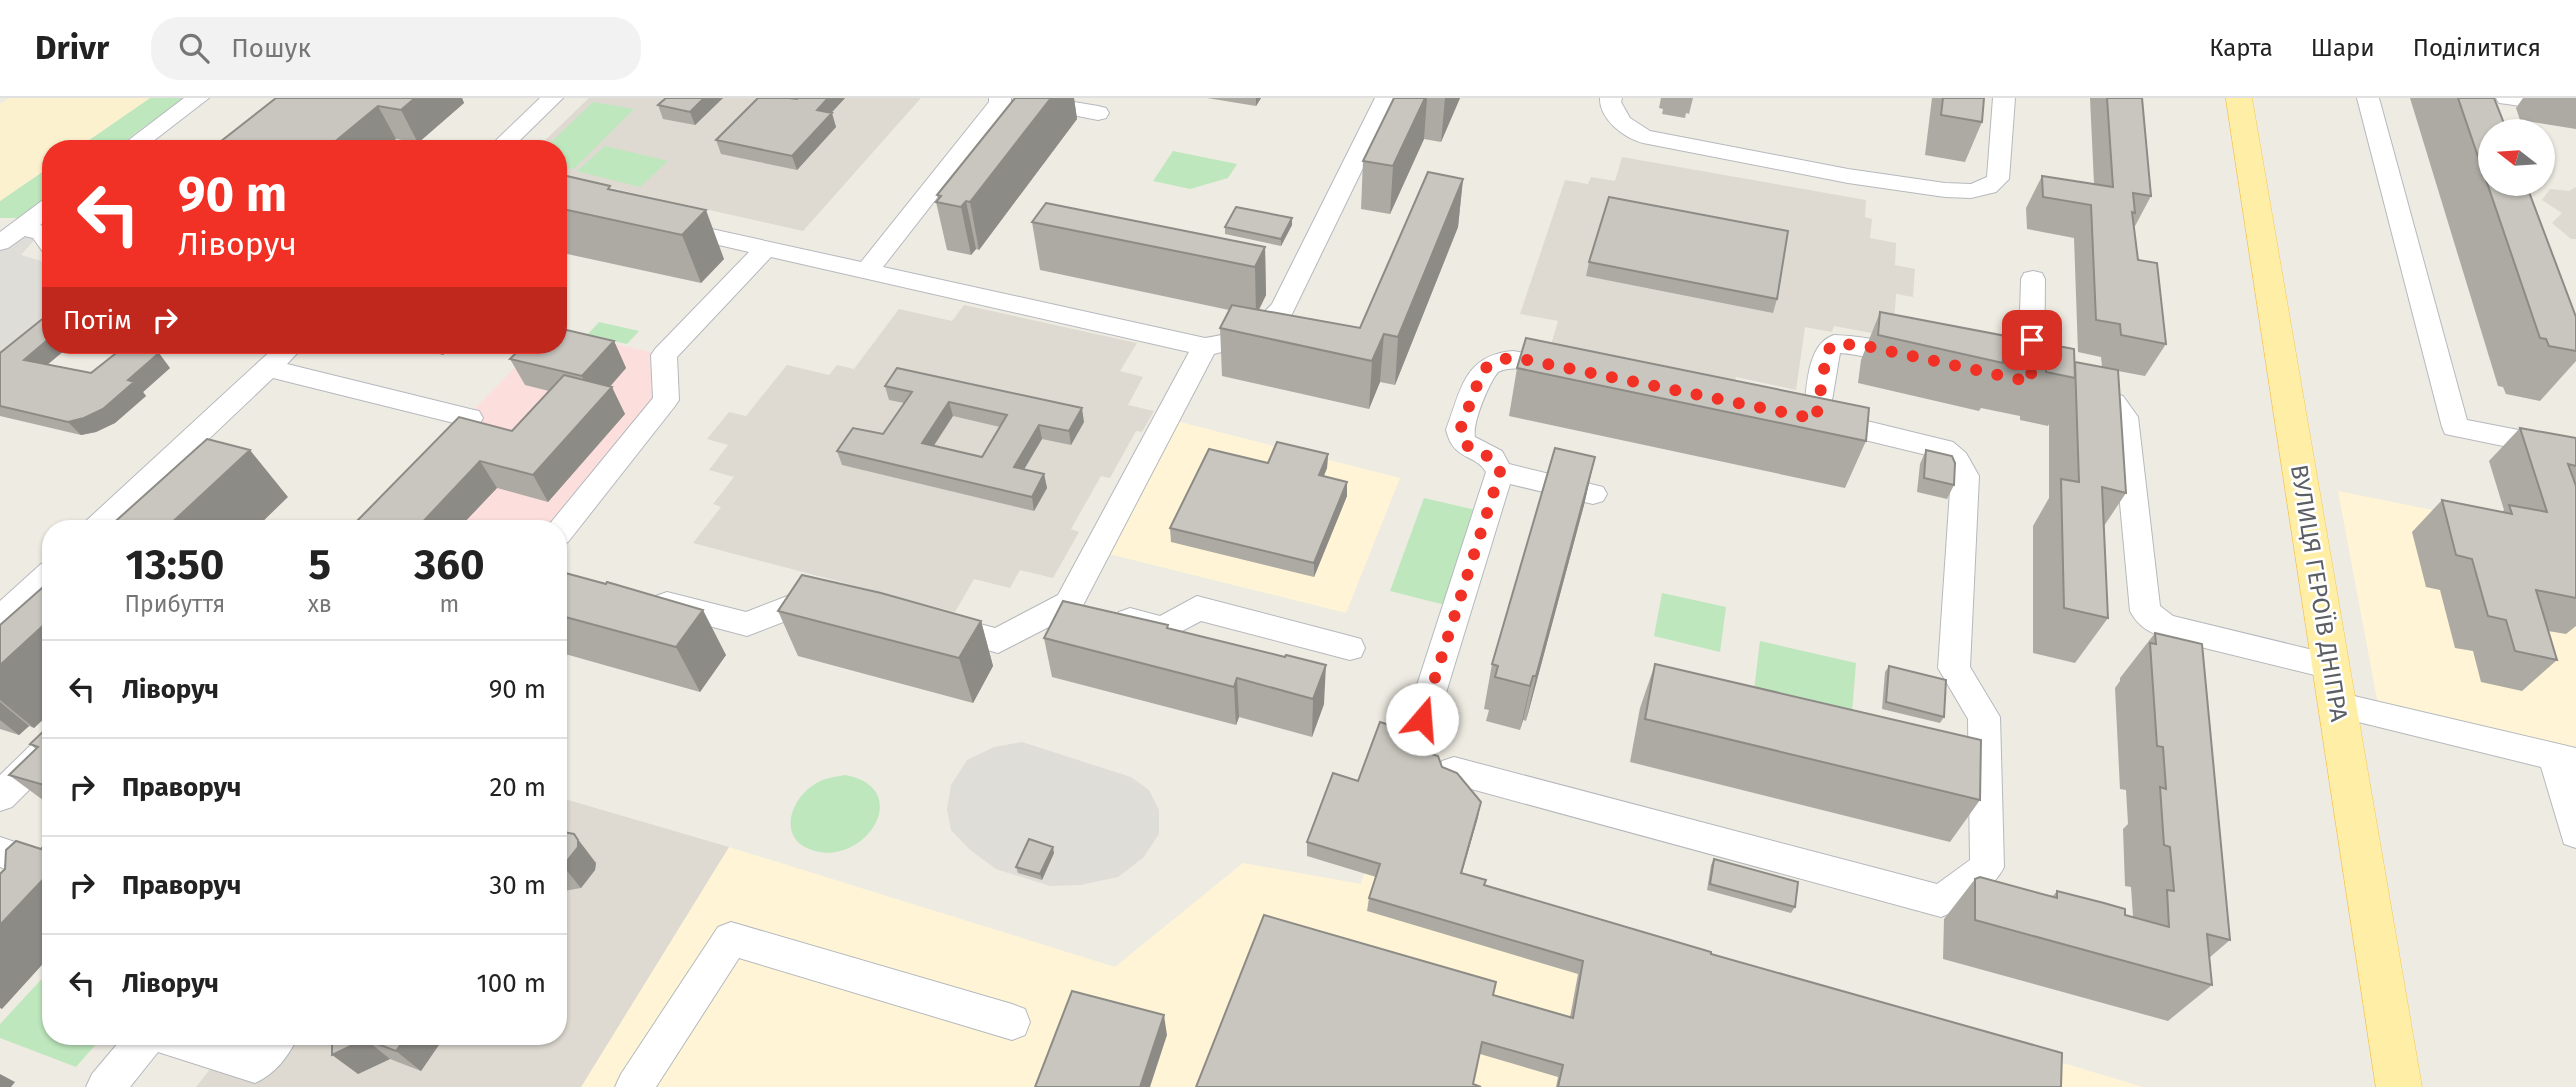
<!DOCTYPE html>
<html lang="uk">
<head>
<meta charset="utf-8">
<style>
	:root { --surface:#fff; --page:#f2f2f2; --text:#222; --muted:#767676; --line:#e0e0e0 }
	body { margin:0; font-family:"Fira Sans",sans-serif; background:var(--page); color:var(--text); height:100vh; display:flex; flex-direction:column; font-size:26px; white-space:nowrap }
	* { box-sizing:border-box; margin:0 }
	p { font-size:23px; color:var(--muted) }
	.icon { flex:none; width:38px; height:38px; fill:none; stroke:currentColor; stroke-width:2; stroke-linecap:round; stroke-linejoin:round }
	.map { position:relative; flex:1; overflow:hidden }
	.panel { position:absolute; left:42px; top:422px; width:525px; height:525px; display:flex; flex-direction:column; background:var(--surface); border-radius:28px; box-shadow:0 2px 5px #0004 }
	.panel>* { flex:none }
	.banner { position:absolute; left:42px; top:42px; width:525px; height:214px; border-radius:28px; box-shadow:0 2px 5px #0004; background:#f13125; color:#fff; overflow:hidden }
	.needle { width:46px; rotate:287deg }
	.buttons { position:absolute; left:2478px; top:21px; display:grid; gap:14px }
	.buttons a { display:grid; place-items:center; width:77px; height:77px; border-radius:50%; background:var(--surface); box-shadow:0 2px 5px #0004; font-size:35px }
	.pin { position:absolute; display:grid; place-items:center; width:60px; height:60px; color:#fff; margin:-30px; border-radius:14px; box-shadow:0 4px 10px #0006 }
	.me { position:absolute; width:77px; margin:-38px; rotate:18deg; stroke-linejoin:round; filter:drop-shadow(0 0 5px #0008) }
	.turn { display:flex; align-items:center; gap:24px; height:147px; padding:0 21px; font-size:32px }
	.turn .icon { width:91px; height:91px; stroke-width:2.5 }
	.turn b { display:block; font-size:49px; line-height:60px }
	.then { display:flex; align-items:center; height:66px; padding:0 21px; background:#0003; gap:14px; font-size:26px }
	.eta { display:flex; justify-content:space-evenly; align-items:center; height:119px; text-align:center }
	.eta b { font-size:42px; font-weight:700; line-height:49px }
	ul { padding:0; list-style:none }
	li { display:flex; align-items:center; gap:21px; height:98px; padding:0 21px; border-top:2px solid var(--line) }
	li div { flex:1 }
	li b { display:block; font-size:26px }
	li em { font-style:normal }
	header { display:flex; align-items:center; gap:42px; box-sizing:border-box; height:98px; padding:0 35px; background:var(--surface); border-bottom:2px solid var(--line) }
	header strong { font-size:33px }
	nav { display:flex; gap:38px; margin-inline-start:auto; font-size:24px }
	.search { width:490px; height:63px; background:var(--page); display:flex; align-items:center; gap:18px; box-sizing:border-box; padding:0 24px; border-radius:28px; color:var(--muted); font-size:26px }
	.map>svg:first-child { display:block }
	.commercial { fill:#fff5d6 }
	.industrial { fill:#dfddd7 }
	.education { fill:#dedad1 }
	.medical { fill:#fcdfdd }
	.green { fill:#bee7bd }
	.sand { fill:#fcf1cf }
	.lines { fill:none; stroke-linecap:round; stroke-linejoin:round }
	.minor-casing { stroke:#b5b9bd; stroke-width:2 }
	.major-casing { stroke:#f8c651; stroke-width:1 }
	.minor { fill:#fff; fill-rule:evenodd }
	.major { fill:#ffefa6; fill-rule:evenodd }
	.wall { fill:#adaaa4; fill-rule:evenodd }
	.shaded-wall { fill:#8d8b86 }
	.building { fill:#c9c6bf; stroke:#8d8b86; stroke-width:2; fill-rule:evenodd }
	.route { stroke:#f13125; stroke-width:12; stroke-dasharray:0 21.6 }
	.labels { text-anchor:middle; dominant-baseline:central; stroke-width:5; stroke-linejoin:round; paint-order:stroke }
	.street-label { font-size:24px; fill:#5b5f64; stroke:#fff }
</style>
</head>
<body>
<header>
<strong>Drivr</strong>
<div class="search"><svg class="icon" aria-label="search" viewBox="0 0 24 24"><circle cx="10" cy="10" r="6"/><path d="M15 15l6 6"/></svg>Пошук</div>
<nav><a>Карта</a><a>Шари</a><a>Поділитися</a></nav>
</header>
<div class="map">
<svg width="2576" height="989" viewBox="0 0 2576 989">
	<rect width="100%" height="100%" fill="#eeebe2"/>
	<path class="commercial" d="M1176 323 1400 380 1346 515 1105 455Z
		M2338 393 2576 441V652L2378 607Z
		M729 749 1115 869 1243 765 1361 786 1370 757 2143 989H581Z"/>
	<path class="industrial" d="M23 136 37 139 21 157 51 166V169L43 176 51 178V237L0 279V153Z
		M1022 644 1131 679 1149 692 1159 712V736L1143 760 1118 779 1081 787 1050 788 996 771 969 751 951 732 947 711 951 687 967 662 994 649Z"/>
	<path class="education" d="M589 0H921L803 133 558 78V51H536Z
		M1622 59 1866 102 1865 119 1872 121 1870 140 1896 145 1895 167 1915 171 1913 199 1896 196 1893 239 1834 228 1832 234 1805 229 1796 292 1736 279 1732 298 1549 253 1558 223 1520 216 1565 82 1588 86 1591 79 1615 83Z
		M2576 89V141H2571L2552 125 2562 115 2542 102 2550 91 2569 93Z
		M964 207 1137 245 1120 273 1143 279 1128 307 1154 313 1142 334 1136 333 1110 380 1101 378 1071 431 1079 434 1053 480 1020 472 1010 490 974 481 955 514 693 445 721 409 713 406 734 379 709 372 728 347 707 341 729 314 746 318 787 267 829 277 837 267 854 271 899 211 952 223Z
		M558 699 729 749 581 989H196L236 938H558Z"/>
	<path class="medical" d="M558 233 664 257 666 302 558 430H358L537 247H558Z"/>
	<path class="green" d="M150 0H184L114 51H76Z
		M593 4 634 11 574 71 558 68V51H544Z
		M605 48 668 63 640 89 577 73Z
		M1173 53 1237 66 1228 80 1190 91 1153 83Z
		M51 68V97L19 120H0V103Z
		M599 224 639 233 627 246 587 237Z
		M1424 400 1480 413 1449 508 1390 493Z
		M1662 495 1726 509 1720 554 1654 538Z
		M1760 543 1856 565 1852 615 1754 592Z
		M845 677C916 690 865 770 812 752 777 741 790 701 815 686 824 680 834 679 845 677Z
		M51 871V938H103L76 969 0 940V926Z"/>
	<path class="sand" d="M9 0H150L76 51H51V68L0 103V6Z"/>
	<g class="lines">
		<g class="minor-casing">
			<path id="minor" d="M184 0H209L143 51H117Z
				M540 0H563L511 51H487Z
				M989 0H1011V5L883 169 1205 240C1234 236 1252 228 1272 206L1375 0H1397L1292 216 1275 234 1258 244 1214 256 1080 513 998 555 935 537 931 529 935 521 946 517 995 530 1058 497 1189 254 771 159 677 259 679 302 675 308 568 444 558 447V430H547L548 428 653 300 651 257 655 251 749 154 667 135 663 130 667 125 675 123 861 164 989 4Z
				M1028 0H1050L1098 8 1106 10 1109 15 1106 20 1098 22 1036 10 1028 9 1025 4Z
				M1600 0H1622L1621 4 1630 20 1650 33 1848 71 1945 85 1971 86 1987 79 1993 0H2015L2009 81 1996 94 1971 100 1945 99 1848 85 1643 45C1624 40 1599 21 1600 0Z
				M2357 0H2379L2467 322 2576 343V363L2445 336 2442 329Z
				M2496 0H2548L2576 5V17L2507 6 2499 5Z
				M51 100V118L40 127 51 130V156L43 154 33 140 25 138 8 150 0 152V134L43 102Z
				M2033 173 2042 175 2045 181 2044 283 2040 289 2031 292 2022 289 2018 283 2021 181 2024 175Z
				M1834 237C1861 238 1887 243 1913 250L1917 256 1913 262C1892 268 1863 256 1840 255L1830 314 1953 344 1966 355 1979 378 1970 569 2000 619 2004 769C1994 790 1963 811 1941 819L1442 683 1438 673 1442 663 1454 659 1937 786 1970 762 1968 621 1938 570 1951 378 1947 369 1935 359 1807 328 1803 321C1807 295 1805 246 1834 237Z
				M277 247H305L287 266 470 311 479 313 483 320 479 327 470 329 273 280 115 430H83L87 422Z
				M1513 253 1568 263 1572 269 1568 275C1546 282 1521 263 1498 274 1489 285 1472 325 1475 339L1502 353 1509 366 1603 389 1607 396 1603 403 1593 406 1510 386 1438 621 1433 630 1422 634 1411 630 1406 621 1486 374C1475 355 1454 364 1446 332 1461 292 1464 257 1513 253Z
				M2083 285 2123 298 2138 319 2160 508 2173 518 2342 559 2346 568 2342 577 2331 581 2168 541C2151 535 2139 530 2130 513L2112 319 2099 308 2074 300 2070 294 2074 288Z
				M51 463V492L11 529 0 533V503L41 466Z
				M816 487 827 491 831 499 827 507 747 538 656 514 652 506 656 498 667 494 746 514Z
				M1197 498 1350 538 1361 541 1365 550 1361 559 1350 562 1201 523 1163 543 1119 530 1115 522 1119 514 1130 510 1160 518Z
				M2337 594 2576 650V750L2564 746 2541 669 2326 616 2321 607 2326 598Z
				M51 634V670L12 709 0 713V677L40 638Z
				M0 739 51 756V787L0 769Z
				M731 824 1012 906 1025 911 1030 924 1025 937 1012 942 739 860 656 989H615L621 976 718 829Z
				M124 938H223L248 945 255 938H298C289 958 275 976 255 985L158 954 130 989H86L92 976Z"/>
		</g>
		<g class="major-casing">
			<path id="major" d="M2226 0H2252L2422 989H2376Z"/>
		</g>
		<use href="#minor" class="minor"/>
		<use href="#major" class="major"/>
	</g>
	<path class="wall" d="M276 0H462L464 5 418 45 396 41 384 51H211Z
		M723 0 695 27 663 21 658 7Z
		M798 0H845L831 15 836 29 797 72 721 56 716 42Z
		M1015 0H1074L1077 21 979 152 976 151 971 157 947 152 936 104 938 101 937 97Z
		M1207 0H1261L1256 8Z
		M1394 0H1460L1441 44 1424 41 1390 116 1361 111 1363 63Z
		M1661 0H1693L1689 16 1686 15 1685 20 1662 16 1663 11 1659 10Z
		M1932 0H1984L1982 24 1965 64 1925 57Z
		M2090 0H2142L2151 98 2134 130 2138 162 2166 246 2145 278 2118 273 2126 395 2104 428 2108 520 2075 565 2033 555V428L2049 400V326L2048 328 2020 322V318L1981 310 1979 313 1858 285 1861 262 1880 214 2074 266 2075 264 2102 269 2101 259 2078 254 2074 140 2027 131 2026 110 2042 78 2094 86Z
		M2410 0H2494L2576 219V263L2540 303 2506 296 2503 289 2498 288Z
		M2523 0H2576V31L2520 22 2516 10Z
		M558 76 612 92 724 161 701 185 558 154Z
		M1463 81 1458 129 1395 287 1380 284 1369 311 1222 278 1220 230 1229 212 1040 172 1032 124 1265 149 1266 197 1259 212 1360 230Z
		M1292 120V127L1281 148 1225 136V129Z
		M1589 164 1777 201 1773 215 1586 178Z
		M614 243 626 270 610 289 625 316 548 404 497 390 459 430H359L355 425 512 333 549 293 525 287 510 261Z
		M51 247H71L47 267 91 275 170 270 143 294 146 298 115 325 96 334 81 337 0 318V255Z
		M402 247H453L443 257Z
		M1517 270 1866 343 1845 390 1509 318Z
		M885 288 1084 324 1071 347 1042 341 1024 372 1044 376 1047 390 1034 413 842 367 837 353 883 336 904 305 889 302ZM953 318 1000 329 982 359 934 348Z
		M2520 330 2576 340V528L2566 536 2548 533 2557 562 2522 593 2481 584 2473 553 2455 550 2440 492 2426 489 2412 434 2442 402 2502 414 2504 412 2489 363Z
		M1926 352 1954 387 1947 401 1917 394 1920 366Z
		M1328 356 1327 370 1324 378 1347 384V398L1314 479 1171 444 1170 430 1268 365Z
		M1595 359 1584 407 1526 623 1523 622 1520 632 1486 623 1489 612 1484 611 1492 566Z
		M558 473 606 486 726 557 700 594 558 554Z
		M51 482V614L34 630 29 628 19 637 0 631V527Z
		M778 513 981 523 993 568 973 605 798 558Z
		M1168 530 1324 606 1312 639 1239 619 1236 627 1052 579 1044 540Z
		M2155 535 2230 842 2209 860 2212 887 2168 923 1943 861 1944 821 1975 781 2053 798 2057 793 2133 819 2131 789 2125 788 2123 731 2128 726 2126 692 2120 691 2115 590 2120 583V580Z
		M1655 566 1980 702 1950 744 1630 664 1640 610Z
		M1889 568 1944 619 1940 625 1882 611 1885 574Z
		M51 626V708L9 677 36 651 30 646Z
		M1410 650 1442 669 1478 719 1462 775 1484 787 1711 856 2061 989H1556L1558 979 1480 956 1196 989 1493 897 1570 919 1578 876 1367 813 1369 800 1376 779 1307 758V744L1358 683Z
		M558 736 596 765 595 772 581 790 558 794Z
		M1054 755 1042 782 1018 775 1016 769Z
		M1714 761 1795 809 1791 815 1707 792 1711 767Z
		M327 938H445L421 973 390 961 358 976 332 940Z"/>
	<path class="shaded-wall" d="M415 0H462L464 5 418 45 401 12Z
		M704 0H723L695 27 690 14Z
		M828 0H845L821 26 817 12Z
		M1051 0H1074L1077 21 979 152 970 104Z
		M1256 0H1261L1256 8Z
		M1425 0H1427L1424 41 1390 116 1393 68Z
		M1445 0H1460L1441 44Z
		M378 8 396 41 384 51H326Z
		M832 15 836 29 797 72 792 58Z
		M1463 81 1458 129 1395 287 1398 239Z
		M966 103 976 151 971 157 961 109Z
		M706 112 724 161 701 185 682 137Z
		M1292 120V127L1281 148V141Z
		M1265 149 1266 197 1256 217 1255 169Z
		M1384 236 1380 284 1369 311 1372 263Z
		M51 239V247H71L36 276 24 262Z
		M614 243 626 270 595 305 582 278Z
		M436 247H453L443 257Z
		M159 255 170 270 143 294 146 298 115 325 96 334 81 337 68 324 128 282Z
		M612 289 625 316 548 404 533 377Z
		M949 304 953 318 926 359 922 345Z
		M1082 310 1084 324 1071 347 1069 333Z
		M1039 327 1042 341 1017 383 1014 369Z
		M250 352 288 399 256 430H166Z
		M1328 356 1327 370 1318 391 1319 377Z
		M1595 359 1584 407 1526 623 1536 578Z
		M480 363 497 390 459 430H417Z
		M1044 376 1047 390 1034 413 1032 399Z
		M1347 384V398L1314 479V465Z
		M703 512 726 557 700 594 676 549Z
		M981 523 993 568 973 605 959 560Z
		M46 525 51 530V614L34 630 0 602V567Z
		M1326 567 1324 606 1312 639 1313 601Z
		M1533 578 1523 622 1520 632 1530 588Z
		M1237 580 1239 619 1236 627 1234 589Z
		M0 604 29 628 19 637 0 622Z
		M1412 634 1410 648 1405 664 1407 649Z
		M1481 704 1478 719 1458 788 1461 775Z
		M574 736 596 765 595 772 581 790 563 768Z
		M1053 749 1054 755 1042 782 1040 776Z
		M51 773V857L2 911 0 910V827Z
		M1164 917 1167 937 1150 989H1140Z
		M407 938H445L421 973 396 953Z
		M365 941 390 961 358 976 332 957Z
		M0 976 15 984 11 989H0Z"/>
	<path class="building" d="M276 0H415L401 12 378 8 326 51H211Z
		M666 0H704L690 14 658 7Z
		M758 0H789L797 1 798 0H828L817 12 832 15 792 58 716 42Z
		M1015 0H1051L970 104 966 103 961 109 936 104 941 98 937 97Z
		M1394 0H1425L1393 68 1363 63Z
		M1943 0H1984L1982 24 1941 17Z
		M2107 0H2142L2151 98 2133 95 2135 115 2132 114 2138 162 2157 165 2166 246 2121 237 2120 226 2096 222 2091 107 2043 99 2042 78 2113 89Z
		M2458 0H2494L2507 33H2490V86H2526L2576 219V253L2549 248 2546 241 2540 240Z
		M1428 74 1463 81 1398 239 1384 236 1372 263 1220 230 1232 207 1360 230Z
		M558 76 610 88 608 91 706 112 682 137 558 110Z
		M1609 99 1788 133 1777 201 1589 164Z
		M1046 105 1265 149 1255 169 1032 124Z
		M1236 109 1292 120 1281 141 1225 129Z
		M51 214V239L24 262 91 275 125 248 159 255 128 282 134 284 103 311 84 320 68 324 0 308V255Z
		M1880 214 2074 251 2075 280 2046 274V270L2003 261V265L1878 237Z
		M558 230 614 243 582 278 510 261 524 247H558Z
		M1526 240 1869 310 1866 343 1517 270Z
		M2075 264 2118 272 2126 395 2102 389 2108 520 2064 510 2061 381 2079 384Z
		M897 270 1082 310 1069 333 1039 327 1014 369 1044 376 1032 399 837 353 853 330 883 336 912 294 885 288ZM949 304 1007 317 982 359 922 345Z
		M564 277 612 289 533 377 480 363 417 430H373L355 425 459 319 512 333Z
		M2520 330 2576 340V368L2568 366 2576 388V500L2536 492 2557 562 2515 553 2506 522 2488 518 2472 461 2456 457 2442 402 2512 416 2509 407 2547 414Z
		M207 341 250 352 166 430H108Z
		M1277 344 1328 356 1319 377 1347 384 1314 465 1170 430 1209 351 1268 365Z
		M1555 350 1595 359 1536 578H1533L1530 588 1495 579 1498 568 1492 566Z
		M1926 352 1952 358 1955 365 1954 387 1924 380Z
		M558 473 606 486 607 484 703 512 676 549 558 517Z
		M802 477 881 495 981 523 959 560 778 513Z
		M51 482V527L46 525 0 567V527Z
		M1063 503 1168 527 1167 530 1285 559 1286 557 1326 567 1313 601 1237 580 1234 589 1044 540Z
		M2155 535 2202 546 2230 842 2207 836 2212 887 1975 822V781L1980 779 2057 800V793L2104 805 2125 811V817L2169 829 2167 792 2174 793 2170 749 2164 747 2160 689 2166 691 2163 649 2157 648 2150 545 2156 546Z
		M1655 566 1981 642 1980 702 1645 621Z
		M1889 568 1946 582 1944 619 1886 604Z
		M1380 624 1412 634 1407 649 1438 658 1442 669 1457 675 1481 704 1461 775 1486 782 1484 787 1711 854V856L2062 955 2061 989H1558L1563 967 1482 944 1473 986 1481 989H1196L1264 817 1496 884 1493 897 1573 920 1583 863 1369 800 1380 766 1307 744 1333 675 1358 683Z
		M51 626V689L9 677 38 649 30 646Z
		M563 734 574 736 578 742V749L563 768 558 769V736Z
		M51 741V773L0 827V776L5 771 6 752 16 743 41 751Z
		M1029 741 1053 749 1040 776 1016 769Z
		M1714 761 1798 784 1795 809 1710 786Z
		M1072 893 1164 917 1140 989H1035Z
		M332 938H407L396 953 365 941 332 957Z"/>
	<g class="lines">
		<path class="route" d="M1422 621 1500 374 1492 360C1477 353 1463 352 1460 332L1482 274C1492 262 1503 260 1518 260L1816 321 1827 253 1834 246 1861 247 2031 284 2032 242"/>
	</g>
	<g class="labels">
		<g class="street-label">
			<text transform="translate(2319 495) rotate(81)">ВУЛИЦЯ ГЕРОЇВ ДНІПРА</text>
		</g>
	</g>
</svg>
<div class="buttons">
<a><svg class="needle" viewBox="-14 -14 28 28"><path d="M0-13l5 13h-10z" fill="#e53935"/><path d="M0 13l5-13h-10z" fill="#767676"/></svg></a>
</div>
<div class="pin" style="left:2032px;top:242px;background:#d93025"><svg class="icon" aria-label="arrive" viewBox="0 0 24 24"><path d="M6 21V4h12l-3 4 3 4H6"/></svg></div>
<svg class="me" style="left:1422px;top:621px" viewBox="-20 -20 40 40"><circle r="19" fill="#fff"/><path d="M0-13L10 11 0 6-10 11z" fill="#f13125"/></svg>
<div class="banner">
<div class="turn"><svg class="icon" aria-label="left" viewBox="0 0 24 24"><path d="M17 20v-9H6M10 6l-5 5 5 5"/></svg><div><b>90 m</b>Ліворуч</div></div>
<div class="then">Потім<svg class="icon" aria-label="right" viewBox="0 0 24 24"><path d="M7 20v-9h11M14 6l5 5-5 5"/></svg></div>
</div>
<section class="panel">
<div class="eta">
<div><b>13:50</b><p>Прибуття</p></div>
<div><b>5</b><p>хв</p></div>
<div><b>360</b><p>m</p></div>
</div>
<ul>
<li><svg class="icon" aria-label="left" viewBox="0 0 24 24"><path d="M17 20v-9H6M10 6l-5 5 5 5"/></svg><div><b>Ліворуч</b></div><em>90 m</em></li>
<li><svg class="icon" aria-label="right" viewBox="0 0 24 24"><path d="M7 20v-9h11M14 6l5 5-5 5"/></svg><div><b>Праворуч</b></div><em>20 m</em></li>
<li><svg class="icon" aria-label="right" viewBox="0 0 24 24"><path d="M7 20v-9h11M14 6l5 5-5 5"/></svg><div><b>Праворуч</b></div><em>30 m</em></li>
<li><svg class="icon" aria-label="left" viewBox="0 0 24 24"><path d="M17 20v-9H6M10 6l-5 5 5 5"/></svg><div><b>Ліворуч</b></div><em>100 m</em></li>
</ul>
</section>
</div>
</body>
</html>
